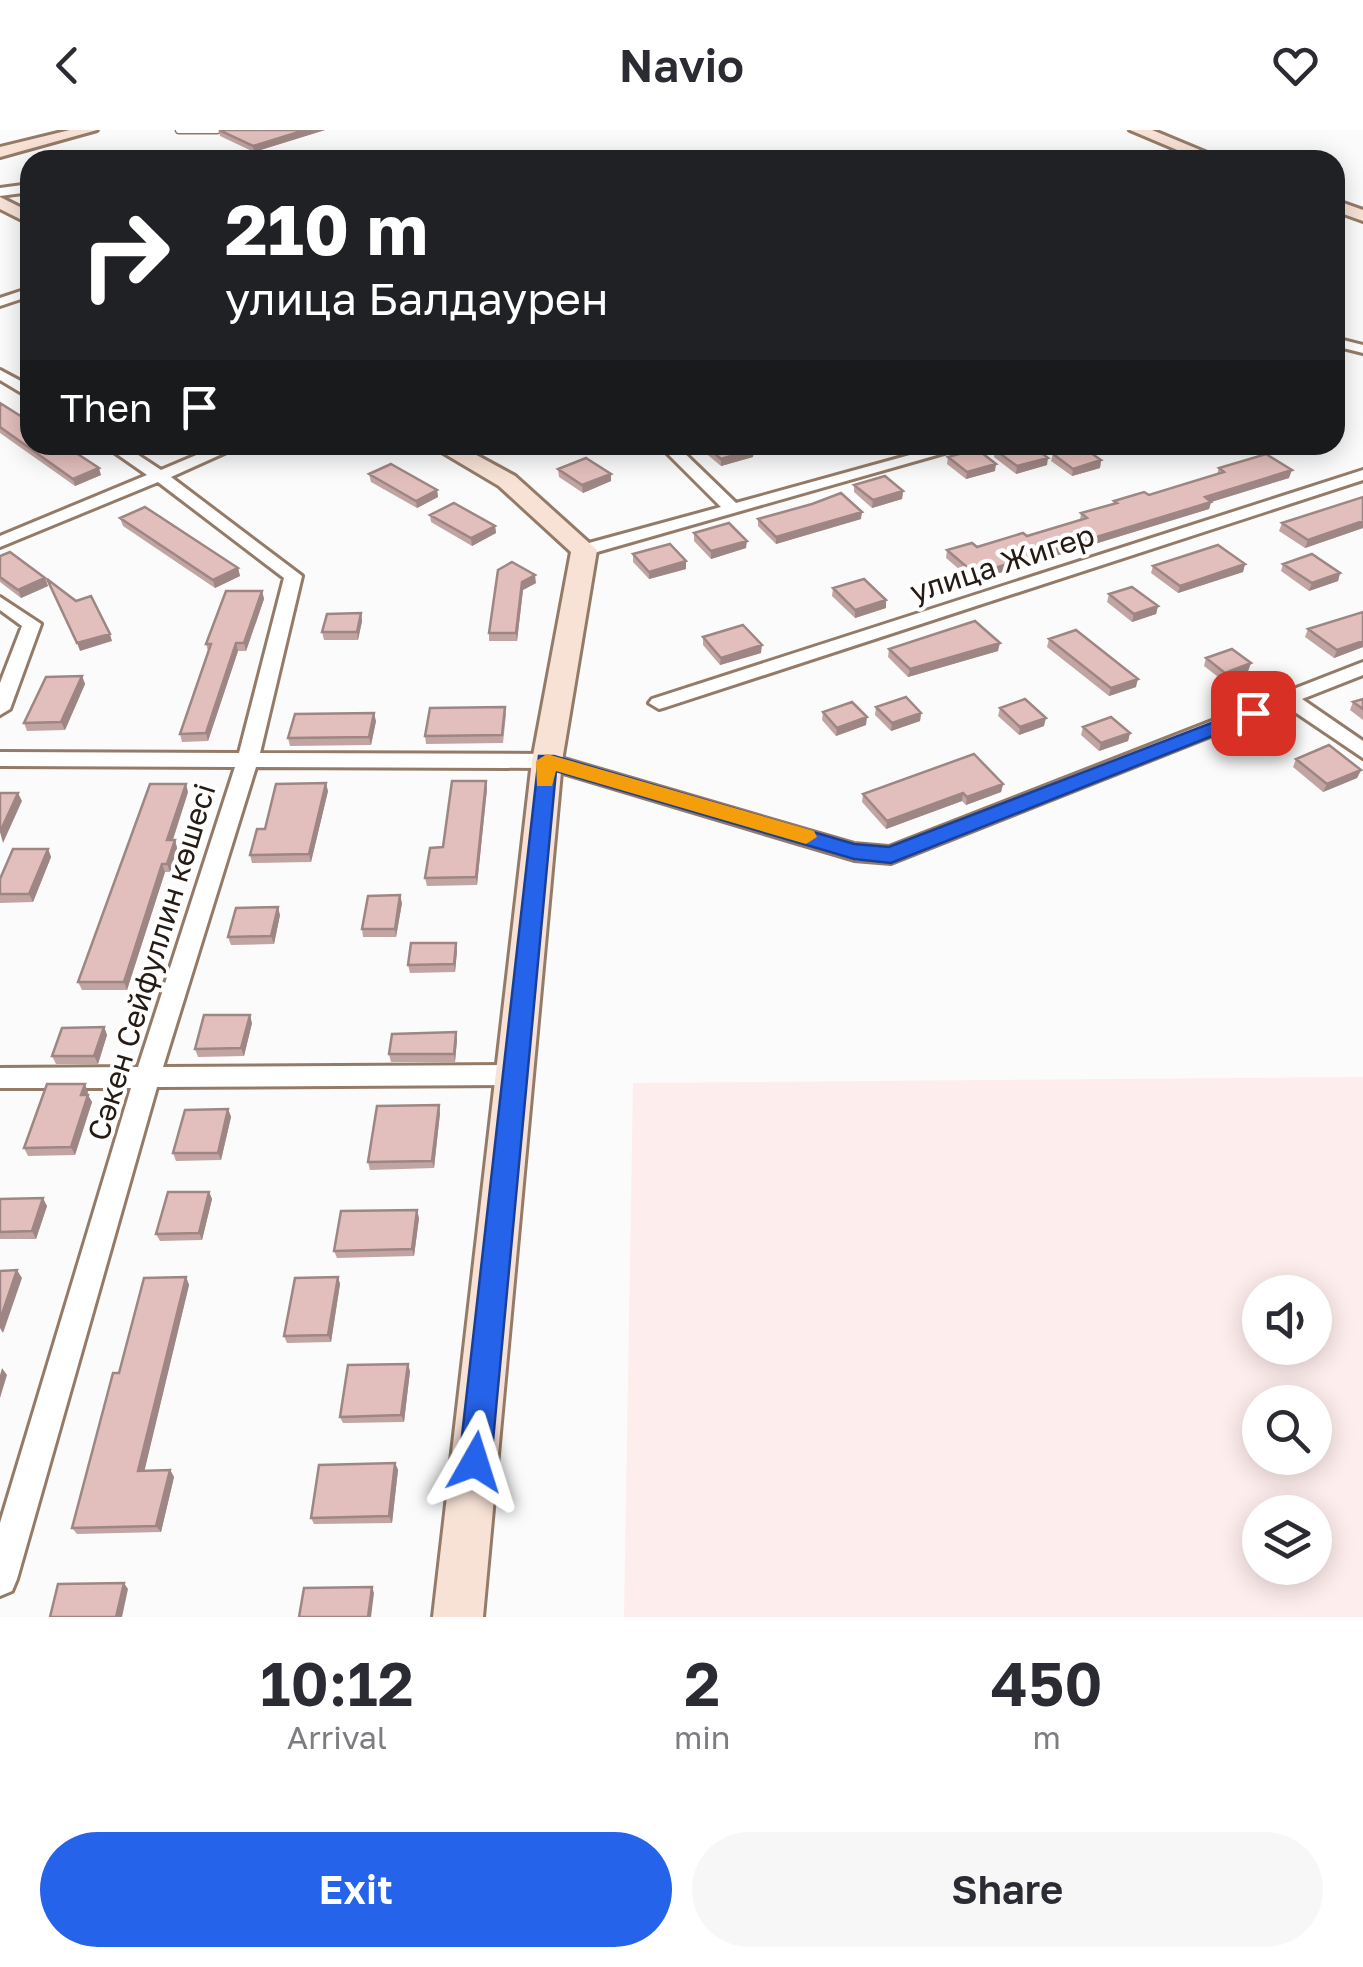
<!DOCTYPE html>
<html lang="en">
<head>
<meta charset="utf-8">
<style>
	:root { --surface:#fff; --page:#f7f7f7; --text:#2b2b33; --muted:#7c7c81; --accent:#2563eb }
	body { margin:0; font-family:"Golos Text",sans-serif; background:var(--page); color:var(--text); height:100vh; display:flex; flex-direction:column; font-size:38px; white-space:nowrap }
	* { box-sizing:border-box; margin:0 }
	p { font-size:32px; color:var(--muted) }
	.icon { flex:none; width:55px; height:55px; fill:none; stroke:currentColor; stroke-width:2; stroke-linecap:round; stroke-linejoin:round }
	.map { position:relative; height:1487px; overflow:hidden }
	.sheet { display:flex; flex-direction:column; background:var(--surface); flex:1 }
	.sheet>* { flex:none }
	.guide { position:absolute; left:20px; top:20px; width:1325px; height:305px; border-radius:30px; box-shadow:0 5px 25px #0003; background:#202124; color:#fff; overflow:hidden }
	.tools { position:absolute; left:1242px; top:1145px; display:grid; gap:20px }
	.tools a { display:grid; place-items:center; width:90px; height:90px; border-radius:50%; background:var(--surface); box-shadow:0 5px 25px #0003; font-size:50px }
	.pin { position:absolute; display:grid; place-items:center; width:85px; height:85px; color:#fff; margin:-42px; border-radius:20px; box-shadow:0 5px 15px #0006 }
	.me { position:absolute; width:110px; margin:-55px; rotate:6deg; stroke-linejoin:round; filter:drop-shadow(0 0 8px #0008) }
	.turn { display:flex; align-items:center; gap:35px; height:210px; padding:0 40px; font-size:45px }
	.turn .icon { width:130px; height:130px; stroke-width:2.5 }
	.turn b { display:block; font-size:70px; line-height:85px }
	.then { display:flex; align-items:center; height:95px; padding:0 40px; background:#0003; gap:20px; font-size:38px }
	.eta { display:flex; justify-content:space-evenly; align-items:center; height:170px; text-align:center }
	.eta b { font-size:60px; font-weight:600; line-height:70px }
	.cta { display:flex; gap:20px; margin-top:auto; padding:20px 40px }
	.cta a { flex:1; height:115px; border-radius:60px; background:var(--accent); color:#fff; font-size:40px; font-weight:600; line-height:115px; text-align:center }
	.cta a+a { background:var(--page); color:var(--text) }
	header { display:flex; justify-content:space-between; align-items:center; height:130px; padding:0 40px; background:var(--surface); font-size:45px; font-weight:600 }
	.map>svg:first-child { display:block }
	.industrial { fill:#feeded; fill-rule:evenodd }
	.lines { fill:none; stroke-linecap:round; stroke-linejoin:round }
	.lane-casing { stroke:#947b68; stroke-width:9 }
	.street-casing { stroke:#947b68; stroke-width:6 }
	.secondary-casing { stroke:#947b68; stroke-width:6 }
	.lane { stroke:#fff; stroke-width:6 }
	.street { fill:#fff; fill-rule:evenodd }
	.secondary { fill:#f8e2d6; fill-rule:evenodd }
	.wall { fill:#c2a4a2 }
	.shaded-wall { fill:#9e8684 }
	.building { fill:#e2bfbc; stroke:#9e8684; stroke-width:2.5 }
	.route { fill:#2563eb; stroke:#184099; stroke-width:2.5 }
	.slow { fill:#f59e0b }
	.labels { text-anchor:middle; dominant-baseline:central; stroke-width:8; stroke-linejoin:round; paint-order:stroke }
	.street-label { font-size:30px; fill:#251b14; stroke:#fff }
</style>
</head>
<body>
<header><svg class="icon" aria-label="back" viewBox="0 0 24 24"><path d="M15 5l-7 7 7 7"/></svg>Navio<svg class="icon" aria-label="heart" viewBox="0 0 24 24"><path d="M12 20l-8-8c-3-5 5-10 8-4 3-6 11-1 8 4z"/></svg></header>
<div class="map">
<svg width="1363" height="1487" viewBox="0 0 1363 1487">
	<rect width="100%" height="100%" fill="#fbfbfb"/>
	<path class="industrial" d="M1363 947V1487H624L633 953ZM1260 1162H1315V1218H1260ZM1260 1272H1315V1328H1260ZM1260 1382H1315V1438H1260Z"/>
	<g class="lines">
		<g class="lane-casing">
			<path id="lane" d="M179 0H217"/>
		</g>
		<g class="street-casing">
			<path id="street" d="M30 54V62L0 66V58Z
				M30 158V166L0 176V168Z
				M1335 208 1363 215V223L1335 216Z
				M0 240 30 256V268L0 250Z
				M104 315H123L161 340 220 315H242L171 347 302 446 260 623 547 624 854 714 889 717 1363 532V545L1302 569 1363 611V628L1286 576 891 733 854 730 546 638 256 637 163 937 517 935 526 938 530 945 526 952 517 955 157 957 17 1449 12 1461 0 1466V1393L131 958H0V938L138 937 235 637 0 636V622L239 623 284 448 158 352 0 417V406L147 345Z
				M659 315H676L736 373 946 315H972L590 424H578V416L721 377Z
				M1363 340V350L666 577 659 579 649 573 652 569Z
				M0 467 41 494 10 579 0 585V553L22 496 0 480Z"/>
		</g>
		<g class="secondary-casing">
			<path id="secondary" d="M70 0H97L0 27V17Z
				M1130 0H1152L1224 30H1201Z
				M0 67 30 82V94L0 79Z
				M1335 70 1363 80V91L1335 81Z
				M430 315H458L515 346 597 420 562 631 483 1487H433L532 631 571 422 499 356Z"/>
		</g>
		<use href="#lane" class="lane"/>
		<use href="#street" class="street"/>
		<use href="#secondary" class="secondary"/>
	</g>
	<path class="wall" d="M219 0H325L254 22 220 6Z
		M0 273 101 345 75 356 0 303Z
		M703 315H748L754 319 753 327 721 336 703 321Z
		M866 315H898L875 322Z
		M995 320 1047 335 1016 344 994 327Z
		M1053 324 1101 330 1100 338 1072 346 1051 331Z
		M948 327 995 341 966 349 947 334Z
		M1219 338 1289 348 1211 372 1209 379 973 451 946 428 947 420 977 417 1027 406 1080 390 1081 383 1114 374V371L1149 365 1217 344Z
		M558 339 611 351 583 363 559 347Z
		M369 344 437 360 438 367 417 378 371 352Z
		M854 355 903 361 902 369 872 378 854 362Z
		M1363 367V398L1305 418 1279 401 1282 393Z
		M430 385 495 396 496 403 472 416 431 392Z
		M120 388 238 438 240 446 215 458 123 396Z
		M758 389H861L776 414 758 396Z
		M694 403 746 418 711 429 694 411Z
		M633 424 686 439 649 449 633 432Z
		M0 426 45 448 48 456 21 468 0 452Z
		M1245 434 1243 442 1178 463 1151 443 1153 436Z
		M1283 434 1340 443 1338 451 1309 461 1281 441Z
		M498 440 536 453 523 460 517 511H489V503Z
		M833 458 886 478 855 488 832 466Z
		M262 461 264 469 246 521H238L208 611 182 612 180 604 208 521 206 514Z
		M1109 464 1158 476 1156 484 1132 492 1107 472Z
		M1363 482V517L1334 528 1305 507 1308 499Z
		M361 483 362 491 358 510H324L322 502Z
		M703 507 761 523 720 535 703 515Z
		M1049 509 1136 557 1109 566 1047 517Z
		M889 519 998 521 908 547 888 527Z
		M1206 528 1251 533 1248 541 1222 550 1204 536Z
		M82 546 85 554 65 600 27 601 24 593Z
		M1363 569V590L1350 580 1353 572Z
		M505 577 506 585 503 613 426 614 425 606Z
		M876 577 921 583 920 591 891 601 875 585Z
		M1000 578 1044 596 1019 605 998 586Z
		M823 582 866 595 836 606 822 590Z
		M376 591 371 615 290 616 288 608Z
		M1083 597 1130 603 1128 611 1099 621 1081 605Z
		M1296 629 1361 640 1357 648 1323 662 1293 637Z
		M1003 654 1001 662 966 675 962 671 886 699 862 672 863 664Z
		M487 659 477 755 427 756 425 748Z
		M328 661 311 732 252 733 250 725 265 699Z
		M188 662 173 710H175L177 718 170 742H165L127 860H82L78 852Z
		M48 719 51 727 33 772 0 773V749Z
		M402 773 396 807H363L362 799Z
		M280 785 274 814 231 815 228 807Z
		M457 821 455 842 410 843 408 835Z
		M252 893 244 926 198 927 195 919Z
		M104 897 107 905 98 934H56L52 926Z
		M456 902 457 910 455 932H391L389 924Z
		M88 962 87 965 92 972 75 1025 28 1026 24 1018Z
		M228 979 231 987 221 1030 176 1031 173 1023Z
		M440 983 434 1038 370 1040 368 1032Z
		M209 1062 212 1069 202 1110 160 1111 156 1104Z
		M0 1069 47 1076 36 1109H0Z
		M419 1088 414 1126 337 1128 334 1121Z
		M186 1147 189 1155 144 1341 170 1340 174 1347 161 1402 77 1404 72 1398 119 1243Z
		M338 1147 340 1154 331 1212 287 1213 284 1206Z
		M410 1241 404 1292 343 1293 340 1287Z
		M395 1333 398 1340 392 1393 314 1394 311 1388Z"/>
	<path class="shaded-wall" d="M305 0H325L254 22 253 16Z
		M876 315H898L875 322Z
		M754 319 753 327 721 336V329Z
		M1048 328 1047 335 1016 344 1017 336Z
		M1101 330 1100 338 1072 346 1073 339Z
		M996 334 995 341 966 349 967 342Z
		M99 338 101 345 75 356 73 349Z
		M1292 340 1289 348 1211 372 1209 379 973 451 975 444Z
		M611 344V351L583 363 582 355Z
		M437 360 438 367 417 378 416 371Z
		M903 361 902 369 872 378 873 370Z
		M862 382 861 389 776 414V407Z
		M1363 391V398L1305 418 1308 410Z
		M495 396 496 403 472 416 471 408Z
		M747 411 746 418 711 429V421Z
		M686 431V439L649 449V442Z
		M1245 434 1243 442 1178 463 1180 456Z
		M238 438 240 446 215 458 213 450Z
		M1340 443 1338 451 1309 461 1312 453Z
		M535 445 536 453 523 460 517 511 516 503 522 452Z
		M45 448 48 456 21 468 18 460Z
		M262 461 264 469 246 521 244 513Z
		M886 470V478L855 488V480Z
		M1158 476 1156 484 1132 492 1134 484Z
		M361 483 362 491 358 510 357 502Z
		M110 504 112 511 80 521 77 513Z
		M1363 511V517L1334 528 1337 520Z
		M236 513 238 521 208 611 206 603Z
		M1000 513 998 521 908 547 910 539Z
		M762 515 761 523 720 535 721 528Z
		M1251 533 1248 541 1222 550 1225 543Z
		M82 546 85 554 65 600 61 592Z
		M1138 549 1136 557 1109 566 1111 558Z
		M374 583 376 591 371 615 369 607Z
		M921 583 920 591 891 601 892 593Z
		M867 587 866 595 836 606 837 598Z
		M1046 588 1044 596 1019 605 1020 597Z
		M1130 603 1128 611 1099 621 1101 613Z
		M1361 640 1357 648 1323 662 1327 654Z
		M486 651 487 659 477 755 476 747Z
		M326 653 328 661 311 732 309 724Z
		M186 654 188 662 170 718 167 710Z
		M1003 654 1001 662 966 675 967 667Z
		M18 663 22 671 3 713 0 702Z
		M963 663 962 671 886 699 887 691Z
		M175 710 177 718 170 742 167 734Z
		M48 719 51 727 33 772 29 764Z
		M162 734 165 742 127 860 124 852Z
		M400 765 402 773 396 807 395 799Z
		M278 777 280 785 274 814 271 806Z
		M456 813 457 821 455 842 454 834Z
		M250 885 252 893 244 926 241 918Z
		M104 897 107 905 98 934 94 926Z
		M456 902 457 910 455 932 454 924Z
		M85 954 88 962 85 973 81 965Z
		M88 965 92 972 75 1025 71 1017Z
		M439 975 440 983 434 1038 432 1031Z
		M228 979 231 987 221 1030 218 1023Z
		M209 1062 212 1069 202 1110 199 1103Z
		M43 1068 47 1076 36 1109 32 1101Z
		M417 1080 419 1088 414 1126 412 1119Z
		M17 1140 22 1148 3 1203 0 1198V1190Z
		M186 1147 189 1155 143 1347 138 1341Z
		M338 1147 340 1154 331 1212 328 1205Z
		M408 1234 410 1241 404 1292 401 1285Z
		M2 1238 7 1245 0 1268V1245Z
		M395 1333 398 1340 392 1393 389 1386Z
		M170 1340 174 1347 161 1402 156 1396Z
		M124 1453 128 1459 122 1487H116Z
		M372 1457 374 1463 371 1487H368Z"/>
	<path class="building" d="M219 0H305L253 16Z
		M0 273 30 292V315H64L99 338 73 349 0 297Z
		M705 315H748L754 319 721 329Z
		M1011 315H1031L1048 328 1017 336 995 320Z
		M1081 316 1101 330 1073 339 1053 324Z
		M977 319 996 334 967 342 948 327Z
		M1266 324 1292 340 1205 367 1211 372 975 444 947 420 972 413 977 417 1023 403 1027 406 1087 388 1081 383 1117 373 1114 371 1144 362 1149 365 1224 342 1219 338Z
		M586 328 611 344 582 355 558 339Z
		M391 334 437 360 416 371 369 344Z
		M885 346 903 361 873 370 854 355Z
		M841 363 862 382 776 407 758 389 812 374Z
		M1363 367V391L1308 410 1282 393Z
		M454 373 495 396 471 408 430 385Z
		M145 377 238 438 213 450 120 388Z
		M729 393 747 411 711 421 694 403Z
		M670 414 686 431 649 442 633 424Z
		M1218 415 1245 434 1180 456 1153 436Z
		M10 422 45 448 18 460 0 447V426Z
		M1312 424 1340 443 1312 453 1283 434Z
		M512 432 535 445 522 452 516 503H489L498 440Z
		M47 449 76 471 91 466 110 504 77 513Z
		M864 449 886 470 855 480 833 458Z
		M1132 457 1158 476 1134 484 1109 464Z
		M226 461H262L244 513H236L206 603 180 604 211 514H206Z
		M1363 482V511L1337 520 1308 499Z
		M361 483 357 502H322L327 484Z
		M975 491 1000 513 910 539 889 519Z
		M743 495 762 515 721 528 703 507Z
		M1076 500 1138 549 1111 558 1049 509Z
		M1232 519 1251 533 1225 543 1206 528Z
		M82 546 61 592 24 593 46 547Z
		M906 567 921 583 892 593 876 577Z
		M1025 569 1046 588 1020 597 1000 578Z
		M1363 569V579L1353 572Z
		M852 572 867 587 837 598 823 582Z
		M505 577 502 605 425 606 430 578Z
		M374 583 369 607 288 608 295 584Z
		M1111 587 1130 603 1101 613 1083 597Z
		M1329 615 1361 640 1327 654 1296 629Z
		M974 624 1003 654 967 667 963 663 887 691 863 664Z
		M452 651H486L476 747 425 748 430 718 443 717Z
		M326 653 309 724 250 725 257 699H265L276 654Z
		M150 654H186L167 710H175L167 734H162L124 852H78Z
		M0 663H18L0 702Z
		M13 719H48L29 764H0V749Z
		M400 765 395 799H362L368 766Z
		M278 777 271 806 228 807 236 778Z
		M411 813H456L454 834 408 835Z
		M204 885H250L241 918 195 919Z
		M104 897 94 926H52L62 898Z
		M456 902 454 924H389L392 904Z
		M47 954H85L81 965H88L71 1017 24 1018Z
		M439 975 432 1031 368 1032 377 976Z
		M228 979 218 1023H173L185 980Z
		M168 1062H209L199 1103 156 1104Z
		M43 1068 32 1101 0 1102V1069Z
		M417 1080 412 1119 334 1121 341 1081Z
		M17 1140 0 1190V1141Z
		M186 1147 138 1341 170 1340 156 1396 72 1398 113 1243H119L144 1148Z
		M338 1147 328 1205 284 1206 295 1148Z
		M408 1234 401 1285 340 1287 348 1235Z
		M395 1333 389 1386 311 1388 319 1335Z
		M124 1453 116 1487H50L58 1454Z
		M372 1457 368 1487H299L304 1458Z"/>
	<path class="route" d="M1253 577 1263 583 1260 587 891 733 854 729 556 641 491 1332 486 1343 475 1348 464 1343 459 1332 539 626H554L854 714 889 717Z"/>
	<path class="slow" d="M547 624 814 701 817 707 806 714 556 641 552 656H537L536 631Z"/>
	<g class="labels">
		<g class="street-label">
			<text transform="translate(1002 433) rotate(-18)">улица Жигер</text>
			<text transform="translate(151 832) rotate(-73)">Сәкен Сейфуллин көшесі</text>
		</g>
	</g>
</svg>
<div class="tools">
<a><svg class="icon" aria-label="sound" viewBox="0 0 24 24"><path d="M4 9h4l5-4v14l-5-4H4zM17 9q2 3 0 6"/></svg></a>
<a><svg class="icon" aria-label="search" viewBox="0 0 24 24"><circle cx="10" cy="10" r="6"/><path d="M15 15l6 6"/></svg></a>
<a><svg class="icon" aria-label="layers" viewBox="0 0 24 24"><path d="M12 4l9 5-9 5-9-5zM3 14l9 5 9-5"/></svg></a>
</div>
<div class="pin" style="left:1253px;top:583px;background:#d93025"><svg class="icon" aria-label="arrive" viewBox="0 0 24 24"><path d="M6 21V4h12l-3 4 3 4H6"/></svg></div>
<svg class="me" style="left:475px;top:1332px" viewBox="-20 -20 40 40"><path d="M0-17L14 15 0 8-14 15z" fill="#2563eb" stroke="#fff" stroke-width="4"/></svg>
<div class="guide">
<div class="turn"><svg class="icon" aria-label="right" viewBox="0 0 24 24"><path d="M7 20v-9h11M14 6l5 5-5 5"/></svg><div><b>210 m</b>улица Балдаурен</div></div>
<div class="then">Then<svg class="icon" aria-label="arrive" viewBox="0 0 24 24"><path d="M6 21V4h12l-3 4 3 4H6"/></svg></div>
</div>
</div>
<section class="sheet">
<div class="eta">
<div><b>10:12</b><p>Arrival</p></div>
<div><b>2</b><p>min</p></div>
<div><b>450</b><p>m</p></div>
</div>
<div class="cta"><a>Exit</a><a>Share</a></div>
</section>
</body>
</html>
